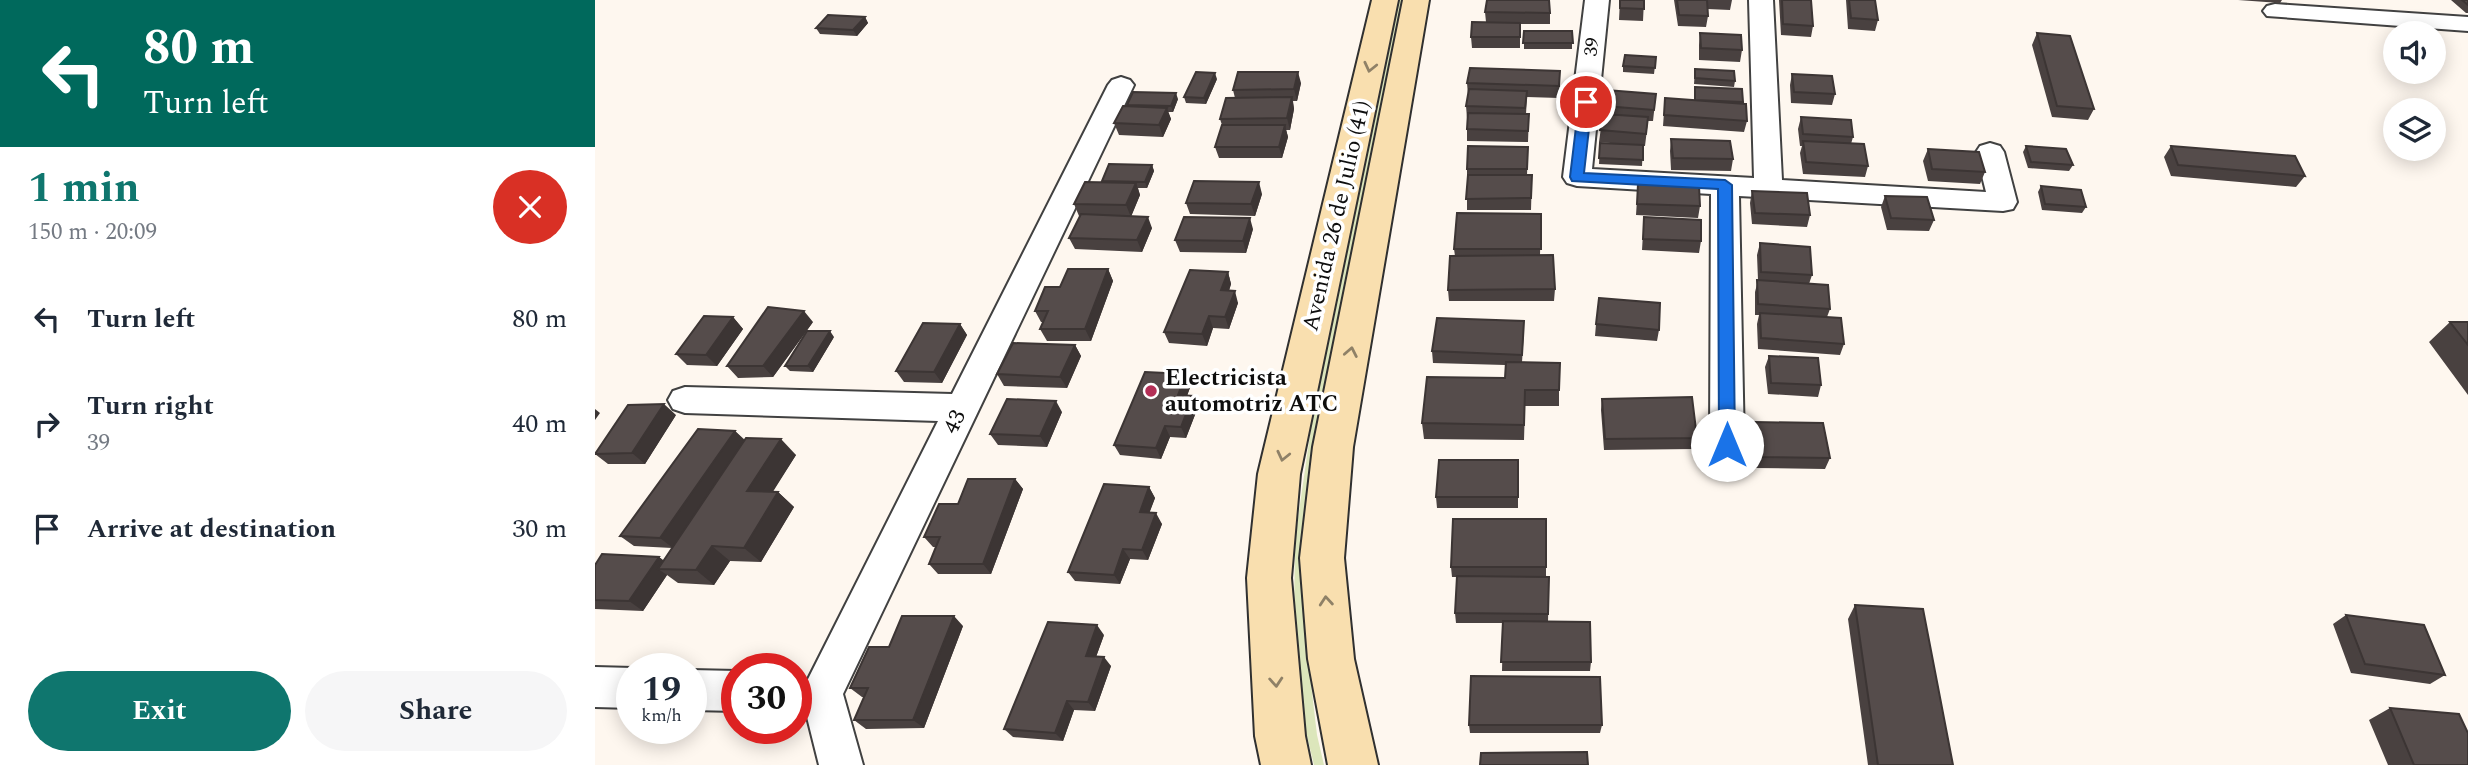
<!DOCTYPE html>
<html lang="en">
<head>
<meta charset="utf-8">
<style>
	:root { --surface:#fff; --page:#f6f6f7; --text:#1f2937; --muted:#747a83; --accent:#0f766e }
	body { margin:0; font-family:Spectral,serif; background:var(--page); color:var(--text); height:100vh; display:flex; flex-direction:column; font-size:26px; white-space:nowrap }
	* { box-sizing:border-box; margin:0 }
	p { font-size:23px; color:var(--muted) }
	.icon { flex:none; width:38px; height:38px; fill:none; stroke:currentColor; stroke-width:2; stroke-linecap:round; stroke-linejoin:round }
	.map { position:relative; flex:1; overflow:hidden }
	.details { display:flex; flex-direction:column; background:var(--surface); width:595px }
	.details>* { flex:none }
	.top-card { background:#00695c; color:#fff; overflow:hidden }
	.fabs { position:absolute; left:1788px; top:21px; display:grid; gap:14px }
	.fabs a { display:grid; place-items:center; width:63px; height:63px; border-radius:50%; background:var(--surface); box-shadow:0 4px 18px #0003; font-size:35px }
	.speed { position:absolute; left:21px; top:653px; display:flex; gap:14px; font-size:35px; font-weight:700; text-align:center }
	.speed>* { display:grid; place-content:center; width:91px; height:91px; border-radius:50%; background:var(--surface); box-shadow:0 4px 18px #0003; line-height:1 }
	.speed small { font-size:18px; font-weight:400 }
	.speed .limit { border:10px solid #d22; background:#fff; color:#111 }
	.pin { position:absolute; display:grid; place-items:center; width:60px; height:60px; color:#fff; margin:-30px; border:4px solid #fff; border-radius:50%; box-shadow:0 2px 7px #0007 }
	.me { position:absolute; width:77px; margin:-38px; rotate:0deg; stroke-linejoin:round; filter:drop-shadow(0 0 5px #0008) }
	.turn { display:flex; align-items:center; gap:24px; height:147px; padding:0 28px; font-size:32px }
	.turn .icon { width:91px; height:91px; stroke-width:2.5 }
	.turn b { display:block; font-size:49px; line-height:60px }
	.round { display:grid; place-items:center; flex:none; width:74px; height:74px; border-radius:37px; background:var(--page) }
	.overview { display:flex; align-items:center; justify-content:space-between; height:119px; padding:0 28px }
	h1 { font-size:42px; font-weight:700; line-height:52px; color:var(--accent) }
	.primary-button { display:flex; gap:14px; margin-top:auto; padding:14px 28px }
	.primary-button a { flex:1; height:80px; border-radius:42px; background:var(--accent); color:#fff; font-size:28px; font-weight:700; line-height:80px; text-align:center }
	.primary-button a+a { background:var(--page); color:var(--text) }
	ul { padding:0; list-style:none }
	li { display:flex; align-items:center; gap:21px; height:105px; padding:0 28px }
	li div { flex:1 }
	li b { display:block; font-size:26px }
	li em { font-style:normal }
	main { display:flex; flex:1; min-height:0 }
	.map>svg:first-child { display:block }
	.green { fill:#dce6bb }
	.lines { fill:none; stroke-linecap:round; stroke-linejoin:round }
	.minor-casing { stroke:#414141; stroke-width:4 }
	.secondary-casing { stroke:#303030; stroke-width:4 }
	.minor { fill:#fff; fill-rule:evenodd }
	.secondary { fill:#f9dfaf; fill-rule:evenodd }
	.wall { fill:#494140 }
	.shaded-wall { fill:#3c3534 }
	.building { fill:#554c4b; stroke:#3c3534; stroke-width:2 }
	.oneway { stroke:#8f8167 }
	.route { fill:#1a73e8; stroke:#114b97; stroke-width:2 }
	.poi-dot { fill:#b42f56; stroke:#fff; stroke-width:2.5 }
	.labels { text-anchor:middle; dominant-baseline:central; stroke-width:7; stroke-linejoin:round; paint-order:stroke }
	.far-street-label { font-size:19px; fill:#0e0e0e; stroke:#fff }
	.street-label { font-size:23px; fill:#0e0e0e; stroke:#fff }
	.poi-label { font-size:23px; font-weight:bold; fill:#0e0e0e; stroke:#fff; text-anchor:start }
</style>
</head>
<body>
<main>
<section class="details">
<div class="top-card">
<div class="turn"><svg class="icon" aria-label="left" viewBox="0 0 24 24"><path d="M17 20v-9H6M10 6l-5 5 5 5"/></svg><div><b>80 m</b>Turn left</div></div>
</div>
<div class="overview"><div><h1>1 min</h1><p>150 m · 20:09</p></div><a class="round" style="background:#d93025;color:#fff"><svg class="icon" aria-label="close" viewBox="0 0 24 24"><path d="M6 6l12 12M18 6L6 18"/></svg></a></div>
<ul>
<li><svg class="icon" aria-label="left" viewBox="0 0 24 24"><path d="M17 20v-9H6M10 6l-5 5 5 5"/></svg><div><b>Turn left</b></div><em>80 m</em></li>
<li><svg class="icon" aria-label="right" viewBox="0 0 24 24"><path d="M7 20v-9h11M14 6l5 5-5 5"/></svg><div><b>Turn right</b><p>39</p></div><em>40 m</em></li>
<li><svg class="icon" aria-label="arrive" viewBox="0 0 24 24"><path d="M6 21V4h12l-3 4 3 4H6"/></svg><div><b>Arrive at destination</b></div><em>30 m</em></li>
</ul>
<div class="primary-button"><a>Exit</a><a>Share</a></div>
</section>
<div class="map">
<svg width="1873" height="765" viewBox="0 0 1873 765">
	<rect width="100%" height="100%" fill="#fef7ef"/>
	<path class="green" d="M804 0H808L751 284 710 528 709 624 722 735 729 765H719L711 732 699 620 700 539 717 421Z"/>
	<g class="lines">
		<g class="minor-casing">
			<path id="minor" d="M990 0H1014L997 169 1159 178 1154 0H1178L1187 180 1391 192 1381 152 1385 146 1395 143 1405 146 1409 152 1422 202 1418 209 1408 211 1144 196 1149 445 1144 455 1132 459 1120 455 1115 445 1116 194 982 186 972 183 968 177Z
				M1680 4 1873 17V31L1672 16 1668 11 1672 6Z
				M526 77 535 80 539 85 248 694 268 765H224L206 693 343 421 90 413 78 409 73 400 78 391 90 387 357 394 513 85 517 80Z
				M0 667 38 668 37 708 0 707Z
				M96 670 142 671V711L96 710Z"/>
		</g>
		<g class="secondary-casing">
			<path id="secondary" d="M777 0H803L705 474 696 578 710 736 716 765H666L660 736 652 578 663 474Z
				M808 0H834L758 447 749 558 759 659 783 765H733L713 659 705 558 718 447Z"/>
		</g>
		<use href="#minor" class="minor"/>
		<use href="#secondary" class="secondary"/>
	</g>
	<path class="wall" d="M1025 0H1049L1048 21 1024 20Z
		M1079 0H1137L1135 10 1112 9 1113 16 1111 27 1083 26Z
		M1184 0H1216L1218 26 1216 37 1186 35Z
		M1251 0H1280L1283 20 1280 31 1253 29Z
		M1643 0H1687L1685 3Z
		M1856 0H1873V13H1871Z
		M890 12 955 13V24H925V48H877L876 37 891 22Z
		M270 17 273 23 262 36 225 34 221 28Z
		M929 31H977V49H929Z
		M1105 33 1147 50 1145 62 1104 60V45Z
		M1442 33 1499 109 1493 120 1457 117 1437 45Z
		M1061 57 1059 74 1028 72V66Z
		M1100 69 1140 81 1139 87 1099 84Z
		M965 71 964 98 932 97 931 114H934L933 142 872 141V129L873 118H872L871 106 873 95 872 83Z
		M1197 74 1240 94 1237 105 1196 103 1195 85Z
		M622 79 611 104 591 103 589 97Z
		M706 83 702 101H698L699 109 695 130H691L693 137 687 158H624L620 147 627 125 625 119 640 98 638 90Z
		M1100 87 1148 102 1152 121 1149 132 1068 126 1070 98 1099 100Z
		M1061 94 1058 121H1053L1050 146H1048L1047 166 1004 164 1005 143 1039 145 1004 142 1009 106Z
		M583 99 578 112H573L576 119 568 137 524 135 519 123 532 106V105Z
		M1206 117 1258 137 1256 144 1273 166 1270 177 1208 174 1205 153 1207 146H1205L1203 129Z
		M1076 139 1138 159 1136 171 1076 170 1075 151Z
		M1431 146 1478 165 1474 171 1433 168 1428 152Z
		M1576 146 1710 176 1701 187 1576 176 1569 157Z
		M933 147 932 175H937L936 210H872V169Z
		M1333 149 1390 172 1385 184 1333 181 1328 161Z
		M557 165 559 171 552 188H543L545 195 536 216 557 228 547 252 480 249 474 238 485 216H484L479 204 507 182V181Z
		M1043 184 1105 206 1103 218 1041 215Z
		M1446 186 1491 207 1487 213 1447 210 1443 192Z
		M1157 191 1215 215 1212 227 1157 224 1155 203Z
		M667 194 660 216 595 214 591 203Z
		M1290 196 1339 220 1334 231 1292 230 1286 207Z
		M946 214 945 255 960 289 959 301H854L853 290 860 256 859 249Z
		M1049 217 1106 241 1104 253 1047 250Z
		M658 229 651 253 585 252 580 240Z
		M1165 243 1217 275 1214 284 1235 309 1232 317 1249 344 1245 355 1163 349 1162 324 1164 315H1160V292L1163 280 1162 255Z
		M513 269 518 281 496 341H452L445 329 448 322H446L440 311Z
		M633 272 636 284 634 291 643 303 634 329 618 328 612 346 574 343 569 332Z
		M138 317 148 329 122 366 92 365 81 354Z
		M218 322 178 377 143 378 132 366Z
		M1855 322H1873V395L1834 342Z
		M365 324 372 335 347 383 309 382 301 371Z
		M1001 324 1064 330 1062 341 1000 336Z
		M929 332 927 362 964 390V406H930L929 440 829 439 827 423 910 378V365L838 363 837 351Z
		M239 337 218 372 195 371 190 366Z
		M480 345 486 356 472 388 409 386 402 374Z
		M1174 356 1226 385 1223 397 1173 394 1170 367Z
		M596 385 592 396H598L603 407 591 438 575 437 566 459 525 455 519 445Z
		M1007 399 1102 438 1100 449 1009 450 1006 410Z
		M467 412 452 447 403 445 395 434Z
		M81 415 50 464H13L0 454Z
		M1159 422 1235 458 1230 469 1160 468 1156 433Z
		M140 431 150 440 201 455 177 492H183L199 507 166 562 135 561 119 585 83 583 72 575 48 611 0 609V565L64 557 69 561 77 548 39 546 25 536Z
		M923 460V508H842L841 497Z
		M420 479 428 489 396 574H343L334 564 341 547H338L329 537 363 504Z
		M554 487 560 498 554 513 567 524 553 560 535 559 525 584 480 581 473 572Z
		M951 519V577H954L953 622 996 662 995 671H907L908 623H861L860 613 862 577H857L856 567Z
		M1260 605 1358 765H1273L1253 619Z
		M1751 615 1850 675 1835 684 1756 673 1738 624Z
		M368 626 329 728 271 729 259 720 269 697H267L255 688 294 647Z
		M509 635 501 657 516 666 500 711 479 710 468 741 418 737 409 729Z
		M1795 708 1873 765H1793L1774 720Z
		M874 725H1007L1005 733H875Z"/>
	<path class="shaded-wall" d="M270 17 273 23 262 36 258 30Z
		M703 72 706 83 702 101 699 89Z
		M620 73 622 79 611 104 609 98Z
		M581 93 583 99 578 112 576 106Z
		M697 97 699 109 695 130 692 118Z
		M572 108 576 119 568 137 564 125Z
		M690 125 693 137 687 158 684 147Z
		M557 165 559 171 552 188 550 182Z
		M664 182 667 194 660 216 656 204Z
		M541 183 545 195 536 217 531 205Z
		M553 217 557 228 547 252 542 240Z
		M655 218 658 229 651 253 648 241Z
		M513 269 518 281 496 341 490 329Z
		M633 272 636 284 630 302 626 290Z
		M640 291 643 303 634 329 630 317Z
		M209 311 218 322 178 377 168 366Z
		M614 316 618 328 612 346 607 334Z
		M138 317 148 329 122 366 111 355Z
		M365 324 372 335 347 383 339 372Z
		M235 331 239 337 218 372 213 366Z
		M480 345 486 356 472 388 465 377Z
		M591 374 596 385 588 406 583 395Z
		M598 396 603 407 591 438 586 427Z
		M461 401 467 412 452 447 445 436Z
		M69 404 81 415 50 464 37 453Z
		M0 409 5 413 0 420Z
		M570 426 575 437 566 459 561 448Z
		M140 431 151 442 78 548 65 538Z
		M186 439 201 455 169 506 152 491Z
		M420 479 428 489 396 574 388 564Z
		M554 487 560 498 551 522 545 512Z
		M183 492 199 507 166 562 149 548Z
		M561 513 567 524 553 560 547 550Z
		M117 546 135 561 119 585 101 570Z
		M528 549 535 559 525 584 519 575Z
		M64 557 77 567 63 569 72 575 48 611 34 601Z
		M359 616 368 626 329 728 318 720Z
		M502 625 509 635 498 665 491 656Z
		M509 657 516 666 500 711 493 702Z
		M472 701 479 710 468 741 460 733Z"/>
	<path class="building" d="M892 0H954L955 13 890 12Z
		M1025 0H1049V9L1025 8Z
		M1082 0H1112L1113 16 1084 15Z
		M1187 0H1216L1218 26 1188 24Z
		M1254 0H1280L1283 20 1256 18Z
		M1867 0H1873V5Z
		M233 15 270 17 258 30 221 28Z
		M877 22 925 23V37H876Z
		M929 31H977L978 43H928Z
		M1105 33 1146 35 1147 50 1106 48Z
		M1442 33 1475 36 1499 109 1462 106Z
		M1030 55 1061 57 1060 68 1028 66Z
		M875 68 965 71 964 86 872 83Z
		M1100 69 1139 71 1140 81 1100 78Z
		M601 72 620 73 609 98 589 97Z
		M643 72H703L699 89 638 90Z
		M1197 74 1237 76 1240 94 1199 92Z
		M1100 87 1147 89 1148 102 1100 100Z
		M874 89 932 91 930 108 871 106Z
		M1011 90 1061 94 1059 110 1009 106Z
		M538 92 581 93 576 106 532 105Z
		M697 97 692 118 625 119 631 98Z
		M1070 98 1151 104 1152 121 1069 115Z
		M528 106 572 108 564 125 519 123Z
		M873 113 934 114 933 131 872 129Z
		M1008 114 1053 117 1051 134 1005 130Z
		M1206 117 1256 120 1258 137 1208 134Z
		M627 125H690L684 147H620Z
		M1076 139 1135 141 1138 159 1078 158Z
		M1208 141 1269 144 1273 166 1211 162Z
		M1005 143 1048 145V160L1004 158Z
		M873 146 933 147 932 169H872Z
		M1431 146 1471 149 1478 165 1436 162Z
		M1576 146 1700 156 1710 176 1583 165Z
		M1333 149 1384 152 1390 172 1337 169Z
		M514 164 557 165 550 182 507 181Z
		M873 175H937L936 198 871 199Z
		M599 181 664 182 656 204 591 203Z
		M490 182 541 183 531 205 479 204Z
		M1043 184 1104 186 1105 206 1042 204Z
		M1446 186 1486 190 1491 207 1450 204Z
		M1157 191 1212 193 1215 215 1160 213Z
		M1290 196 1332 197 1339 220 1296 218Z
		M862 213 946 214V249H859Z
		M486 214 553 217 542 240 474 238Z
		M589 217 655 218 648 241 580 240Z
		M1049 217 1106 220V241L1048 239Z
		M1165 243 1215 247 1217 275 1166 272Z
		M958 255 960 289 853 290 855 256Z
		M473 269H513L490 329H445L453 311H440L450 287H465Z
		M595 270 633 272 626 290 640 291 630 317 614 316 607 334 569 332Z
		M1162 280 1233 285 1235 309 1163 304Z
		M1004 298 1065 303 1064 330 1001 324Z
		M173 307 209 311 168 366H132Z
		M1165 313 1246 318 1249 344 1166 338Z
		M109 316 138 317 111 355 81 354Z
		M842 318 929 321 927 355 837 351Z
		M1855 322H1873V345Z
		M328 323 365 324 339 372 301 371Z
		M212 331H235L213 366H190Z
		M418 343 480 345 465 377 402 374Z
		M1174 356 1223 358 1226 385 1176 383Z
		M911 362 965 363 964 390H930L929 425 827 423 832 377 910 378Z
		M550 372 591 374 583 395 598 396 586 427 570 426 561 448 519 445Z
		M1097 397 1102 438 1010 439 1007 399Z
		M412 399 461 401 445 436 395 434Z
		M69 404 37 453 0 454 33 405Z
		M1159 422 1228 423 1235 458 1164 457Z
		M103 429 140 431 65 538 25 536Z
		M151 438 186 439 152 491 183 492 149 548 117 546 101 570 63 569Z
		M844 460H923V497H841Z
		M373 479H420L388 564H334L345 537H329L344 504H363Z
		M509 484 554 487 545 512 561 513 547 550 528 549 519 575 473 572Z
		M858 519H951V567H856Z
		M7 554 64 557 34 601 0 600V565Z
		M862 576 954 577 953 614 860 613Z
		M1260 605 1328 609 1358 765H1283Z
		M1751 615 1829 625 1850 675 1770 664Z
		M307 616H359L318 720H259L273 688H255L274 647H294Z
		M908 621 995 622 996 662H906Z
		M453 622 502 625 491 656 509 657 493 702 472 701 460 733 409 729Z
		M876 676 1005 677 1007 725H874Z
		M1795 708 1864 714 1873 733V765H1819Z
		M992 752 993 765H885L886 753Z"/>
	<defs><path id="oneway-chevron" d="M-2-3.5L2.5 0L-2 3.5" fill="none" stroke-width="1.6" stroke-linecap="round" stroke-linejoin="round" transform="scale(1.75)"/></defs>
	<g class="oneway">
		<use href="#oneway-chevron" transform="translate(775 67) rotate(103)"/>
		<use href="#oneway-chevron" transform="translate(756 352) rotate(-79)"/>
		<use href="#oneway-chevron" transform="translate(688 456) rotate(103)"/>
		<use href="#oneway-chevron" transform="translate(731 601) rotate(-95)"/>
		<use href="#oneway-chevron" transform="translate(681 682) rotate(86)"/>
	</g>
	<path class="route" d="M991 98 997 102 989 173 1130 180 1137 185 1140 445 1138 450H1126L1124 445 1123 189 977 181 975 177 984 102Z"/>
	<circle class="poi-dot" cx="556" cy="391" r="7"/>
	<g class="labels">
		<g class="far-street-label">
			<text transform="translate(997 47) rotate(-83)">39</text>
		</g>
		<g class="street-label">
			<text transform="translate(742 216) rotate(-77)">Avenida 26 de Julio (41)</text>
			<text transform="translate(360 422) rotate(-64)">43</text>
		</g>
		<g class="poi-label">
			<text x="570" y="378">Electricista<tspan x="570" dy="26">automotriz ATC</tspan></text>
		</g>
	</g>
</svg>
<div class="fabs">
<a><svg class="icon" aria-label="sound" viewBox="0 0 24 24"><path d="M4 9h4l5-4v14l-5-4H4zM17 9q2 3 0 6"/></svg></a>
<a><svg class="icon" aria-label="layers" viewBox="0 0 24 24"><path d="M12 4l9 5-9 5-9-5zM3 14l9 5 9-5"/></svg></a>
</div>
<div class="speed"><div>19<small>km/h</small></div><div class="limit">30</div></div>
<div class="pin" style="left:991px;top:102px;background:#d93025"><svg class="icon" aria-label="arrive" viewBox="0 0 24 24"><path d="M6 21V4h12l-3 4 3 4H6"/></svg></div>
<svg class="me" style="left:1132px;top:445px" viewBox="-20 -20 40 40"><circle r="19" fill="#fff"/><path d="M0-13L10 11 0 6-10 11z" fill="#1a73e8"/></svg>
</div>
</main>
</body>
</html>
